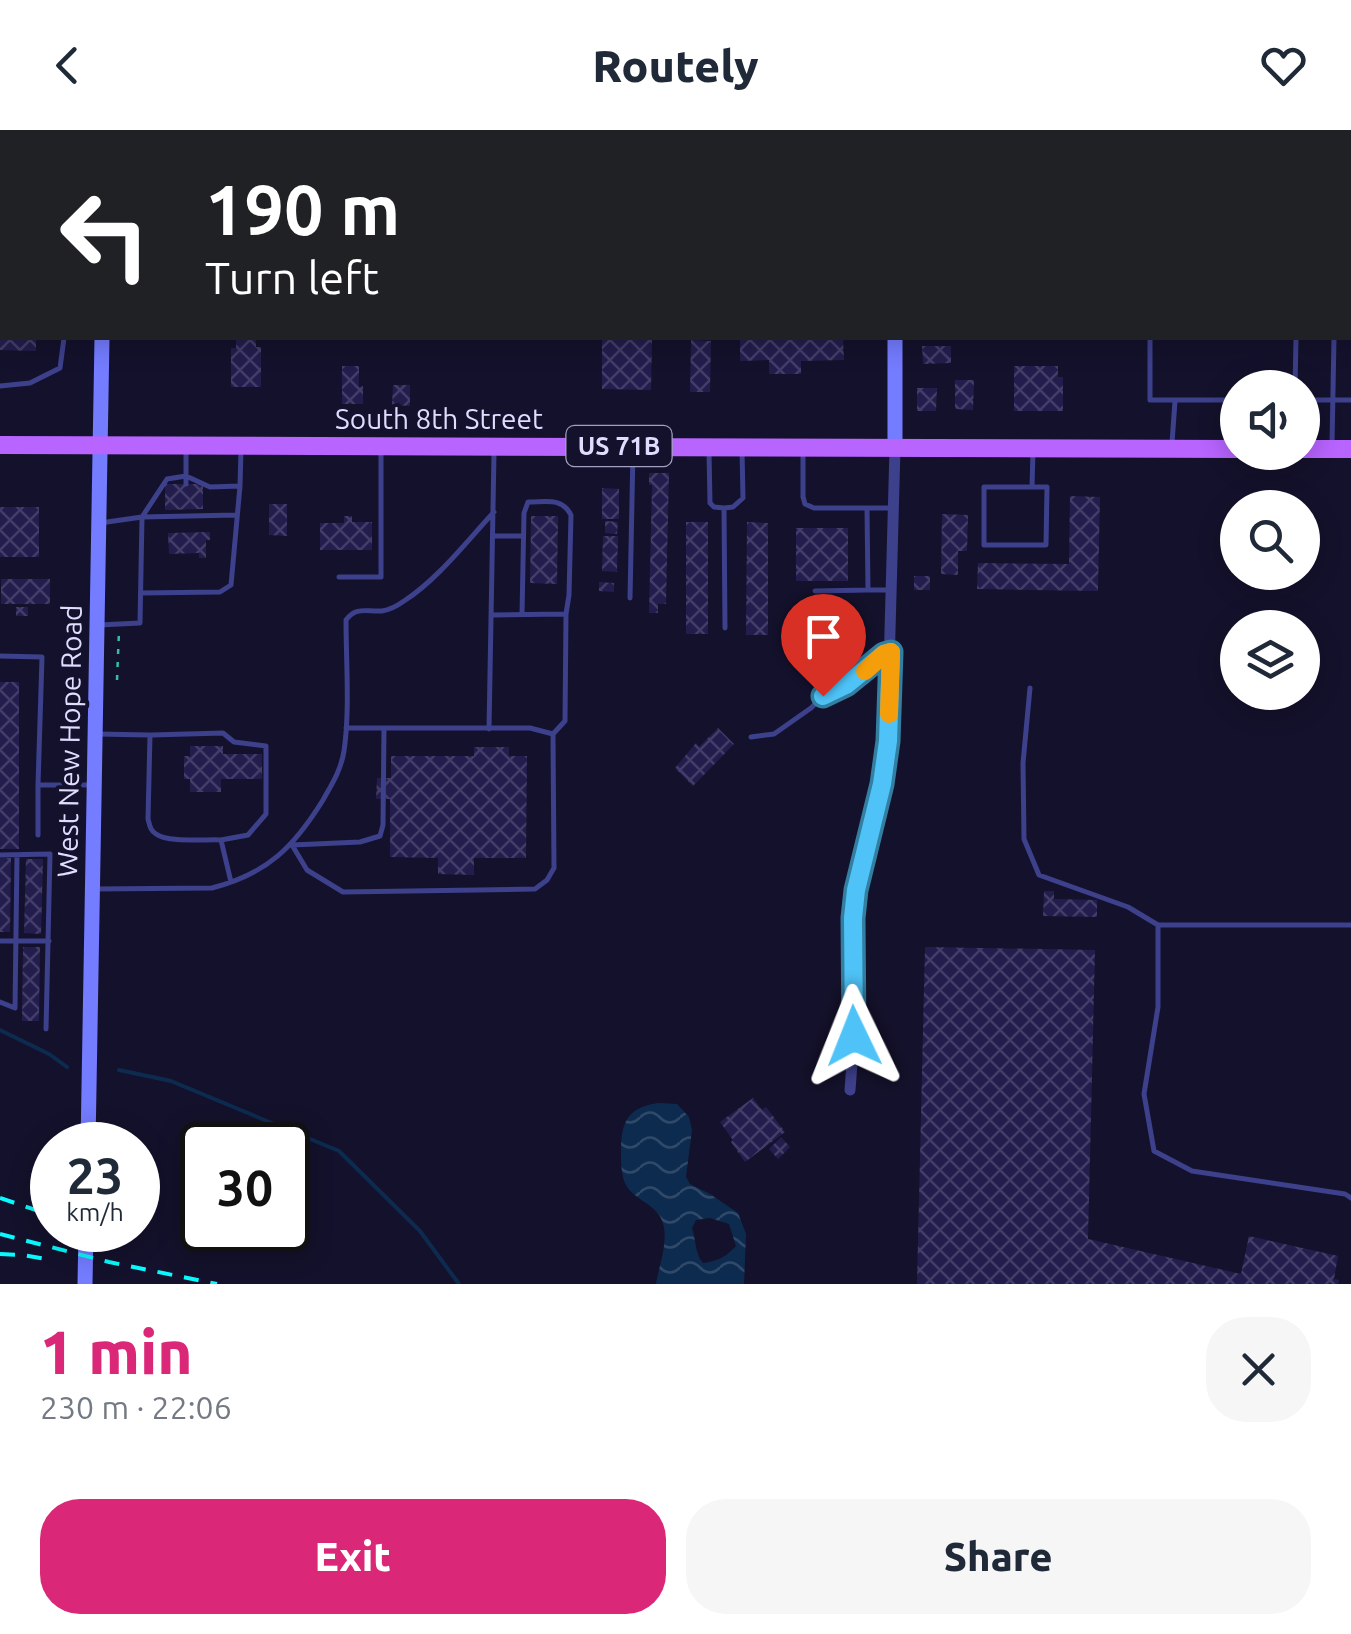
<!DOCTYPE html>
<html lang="en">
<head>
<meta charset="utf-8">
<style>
	:root { --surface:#fff; --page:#f6f6f7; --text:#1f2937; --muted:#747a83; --accent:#db2777 }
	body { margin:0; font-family:Ubuntu,sans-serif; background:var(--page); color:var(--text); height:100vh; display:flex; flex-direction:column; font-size:38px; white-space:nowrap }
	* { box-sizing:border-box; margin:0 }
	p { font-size:32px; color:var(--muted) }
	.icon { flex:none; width:55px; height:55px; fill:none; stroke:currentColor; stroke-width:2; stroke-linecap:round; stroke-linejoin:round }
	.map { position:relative; height:1154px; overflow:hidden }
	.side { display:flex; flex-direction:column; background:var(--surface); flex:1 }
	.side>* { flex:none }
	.hud { position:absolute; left:0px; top:0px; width:1352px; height:210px; box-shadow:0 5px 25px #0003; background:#202124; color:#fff; overflow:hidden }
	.tools { position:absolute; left:1220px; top:240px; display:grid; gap:20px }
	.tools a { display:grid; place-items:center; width:100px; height:100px; border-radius:50%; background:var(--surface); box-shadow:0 5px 25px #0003; font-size:50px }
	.speed { position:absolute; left:30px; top:992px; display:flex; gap:20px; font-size:50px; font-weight:700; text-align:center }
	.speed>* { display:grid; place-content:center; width:130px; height:130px; border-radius:50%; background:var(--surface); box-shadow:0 5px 25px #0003; line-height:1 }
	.speed small { font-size:25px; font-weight:400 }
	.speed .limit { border:5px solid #111; border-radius:15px; background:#fff; color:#111 }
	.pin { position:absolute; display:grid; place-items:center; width:85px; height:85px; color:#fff; margin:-102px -42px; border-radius:50% 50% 50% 0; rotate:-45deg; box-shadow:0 0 10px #0007 }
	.pin .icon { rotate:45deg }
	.me { position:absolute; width:110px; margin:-55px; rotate:358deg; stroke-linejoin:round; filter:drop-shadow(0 0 8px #0008) }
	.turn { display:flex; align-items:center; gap:35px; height:210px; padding:0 40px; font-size:45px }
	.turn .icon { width:130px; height:130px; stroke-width:2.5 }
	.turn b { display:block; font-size:70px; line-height:85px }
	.round { display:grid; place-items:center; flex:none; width:105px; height:105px; border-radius:40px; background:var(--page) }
	.head { display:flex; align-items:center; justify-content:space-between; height:170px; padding:0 40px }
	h1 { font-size:60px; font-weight:800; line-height:75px; color:var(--accent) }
	.action { display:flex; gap:20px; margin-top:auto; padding:20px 40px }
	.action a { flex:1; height:115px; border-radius:40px; background:var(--accent); color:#fff; font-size:40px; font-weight:800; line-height:115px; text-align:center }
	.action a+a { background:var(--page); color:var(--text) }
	header { display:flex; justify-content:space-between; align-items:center; height:130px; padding:0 40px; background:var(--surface); font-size:45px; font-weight:800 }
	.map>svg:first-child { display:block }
	.water { fill:url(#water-waves); fill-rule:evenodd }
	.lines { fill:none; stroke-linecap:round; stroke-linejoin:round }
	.stream { stroke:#0d2b4f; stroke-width:4 }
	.building { fill:url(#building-cross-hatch) }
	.path { stroke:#31beaa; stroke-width:2.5; stroke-dasharray:5 8; stroke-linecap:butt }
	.lane { stroke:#3d408b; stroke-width:5 }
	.street { stroke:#3d408b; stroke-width:11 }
	.secondary { stroke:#747cff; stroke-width:15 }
	.primary { stroke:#b864ff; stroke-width:18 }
	.rail { stroke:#09fafe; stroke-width:4; stroke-dasharray:15 12; stroke-linecap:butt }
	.route-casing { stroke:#337fa1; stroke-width:25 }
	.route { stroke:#4fc3f7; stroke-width:18 }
	.slow { stroke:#f59e0b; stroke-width:18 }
	.labels { text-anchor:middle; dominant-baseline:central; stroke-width:8; stroke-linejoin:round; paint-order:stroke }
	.shield { fill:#14112c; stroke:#a1a0c0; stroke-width:2.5 }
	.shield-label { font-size:25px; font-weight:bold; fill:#deddff }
	.street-label { font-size:28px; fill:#deddff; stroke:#14112c }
</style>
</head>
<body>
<header><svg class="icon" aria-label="back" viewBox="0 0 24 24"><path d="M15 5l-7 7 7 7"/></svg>Routely<svg class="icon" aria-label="heart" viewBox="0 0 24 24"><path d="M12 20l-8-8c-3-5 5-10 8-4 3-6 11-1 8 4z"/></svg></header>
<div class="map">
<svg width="1351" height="1154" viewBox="0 0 1351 1154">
	<defs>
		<pattern id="water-waves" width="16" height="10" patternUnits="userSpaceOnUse" patternTransform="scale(2.5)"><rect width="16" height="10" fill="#0d2b4f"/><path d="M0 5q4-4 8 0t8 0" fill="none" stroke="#304969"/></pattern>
		<pattern id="building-cross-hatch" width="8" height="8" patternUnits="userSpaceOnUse" patternTransform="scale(2.5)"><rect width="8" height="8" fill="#231d4d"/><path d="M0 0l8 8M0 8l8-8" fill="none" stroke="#423d68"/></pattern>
	</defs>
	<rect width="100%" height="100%" fill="#14112c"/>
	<path class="water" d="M658 973 677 974 689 987 692 1000 686 1047 690 1054 710 1064 738 1083 746 1104 744 1154H656C659 1134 672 1104 659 1085 650 1072 632 1068 625 1053 621 1044 621 1031 621 1022 621 992 627 978 658 973ZM710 1088 729 1094 736 1116C726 1127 718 1131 703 1133 695 1124 696 1110 692 1098L696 1090Z"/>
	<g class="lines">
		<path class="stream" d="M0 900 49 924 67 937
			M119 940 171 951 339 1021 420 1101 459 1154"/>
	</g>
	<path class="building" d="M0 208H36V221L0 220Z
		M236 208H256V217H261V257H231V218H236Z
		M602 208H652L651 260 602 259Z
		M740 208H843L844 230 801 231V244H769V230L740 231Z
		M691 210 711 211 710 262H690Z
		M922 216H951V233L923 234Z
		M342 236H359V257L363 256V274H342Z
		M1014 236H1058V247H1063V281H1014Z
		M955 250H974L973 280 955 279Z
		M393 255H410V276L392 275Z
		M917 258H937L936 281H917Z
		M649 343H669L666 474H658V483H649L652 355H649Z
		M165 354H203V379L165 380Z
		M602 358 619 359V389H602Z
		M1070 366 1100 367 1098 461 977 459 978 433 1069 434Z
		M269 374H287V406L269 405Z
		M0 377H39V427H0Z
		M942 384 968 385 967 421H958V445L941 444Z
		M344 386H352V392H372V420H320V393H344Z
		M531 386H558L557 454 530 453Z
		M605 391 618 392 617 404 605 403Z
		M686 392H708V504H686Z
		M747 392 768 393V505H746Z
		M796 398H848V451H796Z
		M210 402V410H206V428H199V423L169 424 168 403Z
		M603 406H618L617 442 602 441Z
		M914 446H930V460H914Z
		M1 449H50V474H1Z
		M599 452 614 453V462L599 461Z
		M16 477H28V486H16Z
		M0 552H19V719H0Z
		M718 598 734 614 693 656 675 638 696 613 699 617Z
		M190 616H223V624H262V649H221V662H190V649H184V626H190Z
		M474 617H509V626H527L526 728H474V745L438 744V728L390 727V669H376L377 648H391V626H474Z
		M0 728H11L10 802H0Z
		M26 729H43L41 804 24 803Z
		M1044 761H1054V769L1097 770V787L1043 786Z
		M23 817H40L39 891H22Z
		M925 817 1095 820 1088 1109 1241 1144 1249 1106 1338 1126 1334 1149 1339 1150 1338 1154H917Z
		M753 968 762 980 766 977 785 1002 745 1032 731 1012 733 1010 720 992Z
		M781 1007 790 1017 778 1029 769 1019Z"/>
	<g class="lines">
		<path class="path" d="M117 550 119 501"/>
		<path class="lane" d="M64 2 65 0
			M1143 2V0
			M0 28 2 39
			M1350 69H1351
			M0 162H2
			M1150 208V270H1238
			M0 256 30 253 60 238 64 208
			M1295 258 1296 208
			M1302 270H1351
			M1172 313 1175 271
			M1332 314 1334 208
			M803 320V367L805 374 814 378H894
			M186 321V346L210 357 240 356 241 319
			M709 322 710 373 714 377 724 378
			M1032 357H1047L1046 415H984V357H1032L1033 321
			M867 378 868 460H888
			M142 387 236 385
			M142 387 167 349 186 346V354
			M494 406H523
			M339 447H381V319
			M815 461 868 460
			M141 463 220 462 231 455 240 356
			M630 468 633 321
			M522 484 524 383 528 372C546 372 562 367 571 385L569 465 566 484
			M99 495 140 493 142 387 100 393
			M725 498 724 378 733 377 743 368 742 320
			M0 526 42 527 38 655H90
			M1030 558 1023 633 1024 709 1039 745 1128 777 1158 795V877L1144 964 1154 1021 1192 1041 1345 1064 1351 1068
			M346 598H530L553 604
			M384 599 383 695 380 706 360 712 292 715 307 740 343 762 535 759 547 750 554 738 553 604 565 591 566 484 492 485
			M489 599 494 323
			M97 604 150 605 148 689C150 696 150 700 156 704 168 713 206 709 221 710L231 752
			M151 605 223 603 234 612 266 616V684L248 705 221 710
			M751 607 774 604 811 578 823 566 847 555 886 523
			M38 705V655
			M0 725 50 724 46 899
			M94 759 212 758C267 744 294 717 323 670 332 654 341 640 344 621 350 580 346 532 346 490 356 476 367 482 382 481 389 480 397 476 404 471 437 450 467 411 494 382
			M1159 795H1351
			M0 811H49
			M0 872 15 878 17 725"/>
		<path class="street" d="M718 0 770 2
			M850 960 854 906 853 788 857 760 882 654 887 611 895 318"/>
		<path class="secondary" d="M107 2V0
			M897 2V0
			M895 318V208
			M88 1015 102 208
			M85 1154 86 1100"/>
		<path class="primary" d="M0 315 1238 319
			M1302 319H1351"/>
		<path class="rail" d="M0 1068 51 1085
			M0 1104 109 1132 217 1154
			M0 1124 22 1125 46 1129"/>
	</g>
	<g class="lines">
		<g class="route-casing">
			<path id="route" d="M823 566 846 555 884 524 891 522 888 611 882 654 856 760 853 788 854 906"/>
		</g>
		<use href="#route" class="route"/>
		<path class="slow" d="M865 541 884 524 891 522 889 584"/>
	</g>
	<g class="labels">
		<rect class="shield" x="566.5" y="296" width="105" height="40" rx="8"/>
		<g class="shield-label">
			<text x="619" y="316">US 71B</text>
		</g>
		<g class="street-label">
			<text x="439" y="288">South 8th Street</text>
			<text transform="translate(69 611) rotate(-89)">West New Hope Road</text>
		</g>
	</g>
</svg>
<div class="tools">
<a><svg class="icon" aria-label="sound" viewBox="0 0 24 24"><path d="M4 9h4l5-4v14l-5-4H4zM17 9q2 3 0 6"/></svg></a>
<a><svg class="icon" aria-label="search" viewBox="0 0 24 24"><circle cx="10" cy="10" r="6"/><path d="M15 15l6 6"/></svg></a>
<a><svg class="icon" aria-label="layers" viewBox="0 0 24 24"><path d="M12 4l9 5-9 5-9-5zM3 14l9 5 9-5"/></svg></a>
</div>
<div class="speed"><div>23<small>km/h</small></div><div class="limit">30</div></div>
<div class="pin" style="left:823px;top:566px;background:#d93025"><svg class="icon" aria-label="arrive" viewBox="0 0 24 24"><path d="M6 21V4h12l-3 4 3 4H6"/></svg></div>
<svg class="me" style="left:854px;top:906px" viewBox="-20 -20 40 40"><path d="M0-17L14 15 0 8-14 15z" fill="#4fc3f7" stroke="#fff" stroke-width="4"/></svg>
<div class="hud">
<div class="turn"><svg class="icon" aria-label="left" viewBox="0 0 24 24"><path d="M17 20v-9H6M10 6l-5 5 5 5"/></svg><div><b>190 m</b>Turn left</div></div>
</div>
</div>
<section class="side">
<div class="head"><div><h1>1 min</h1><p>230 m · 22:06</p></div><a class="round"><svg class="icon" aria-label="close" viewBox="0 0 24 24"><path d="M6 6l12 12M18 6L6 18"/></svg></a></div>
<div class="action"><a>Exit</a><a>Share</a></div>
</section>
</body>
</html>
